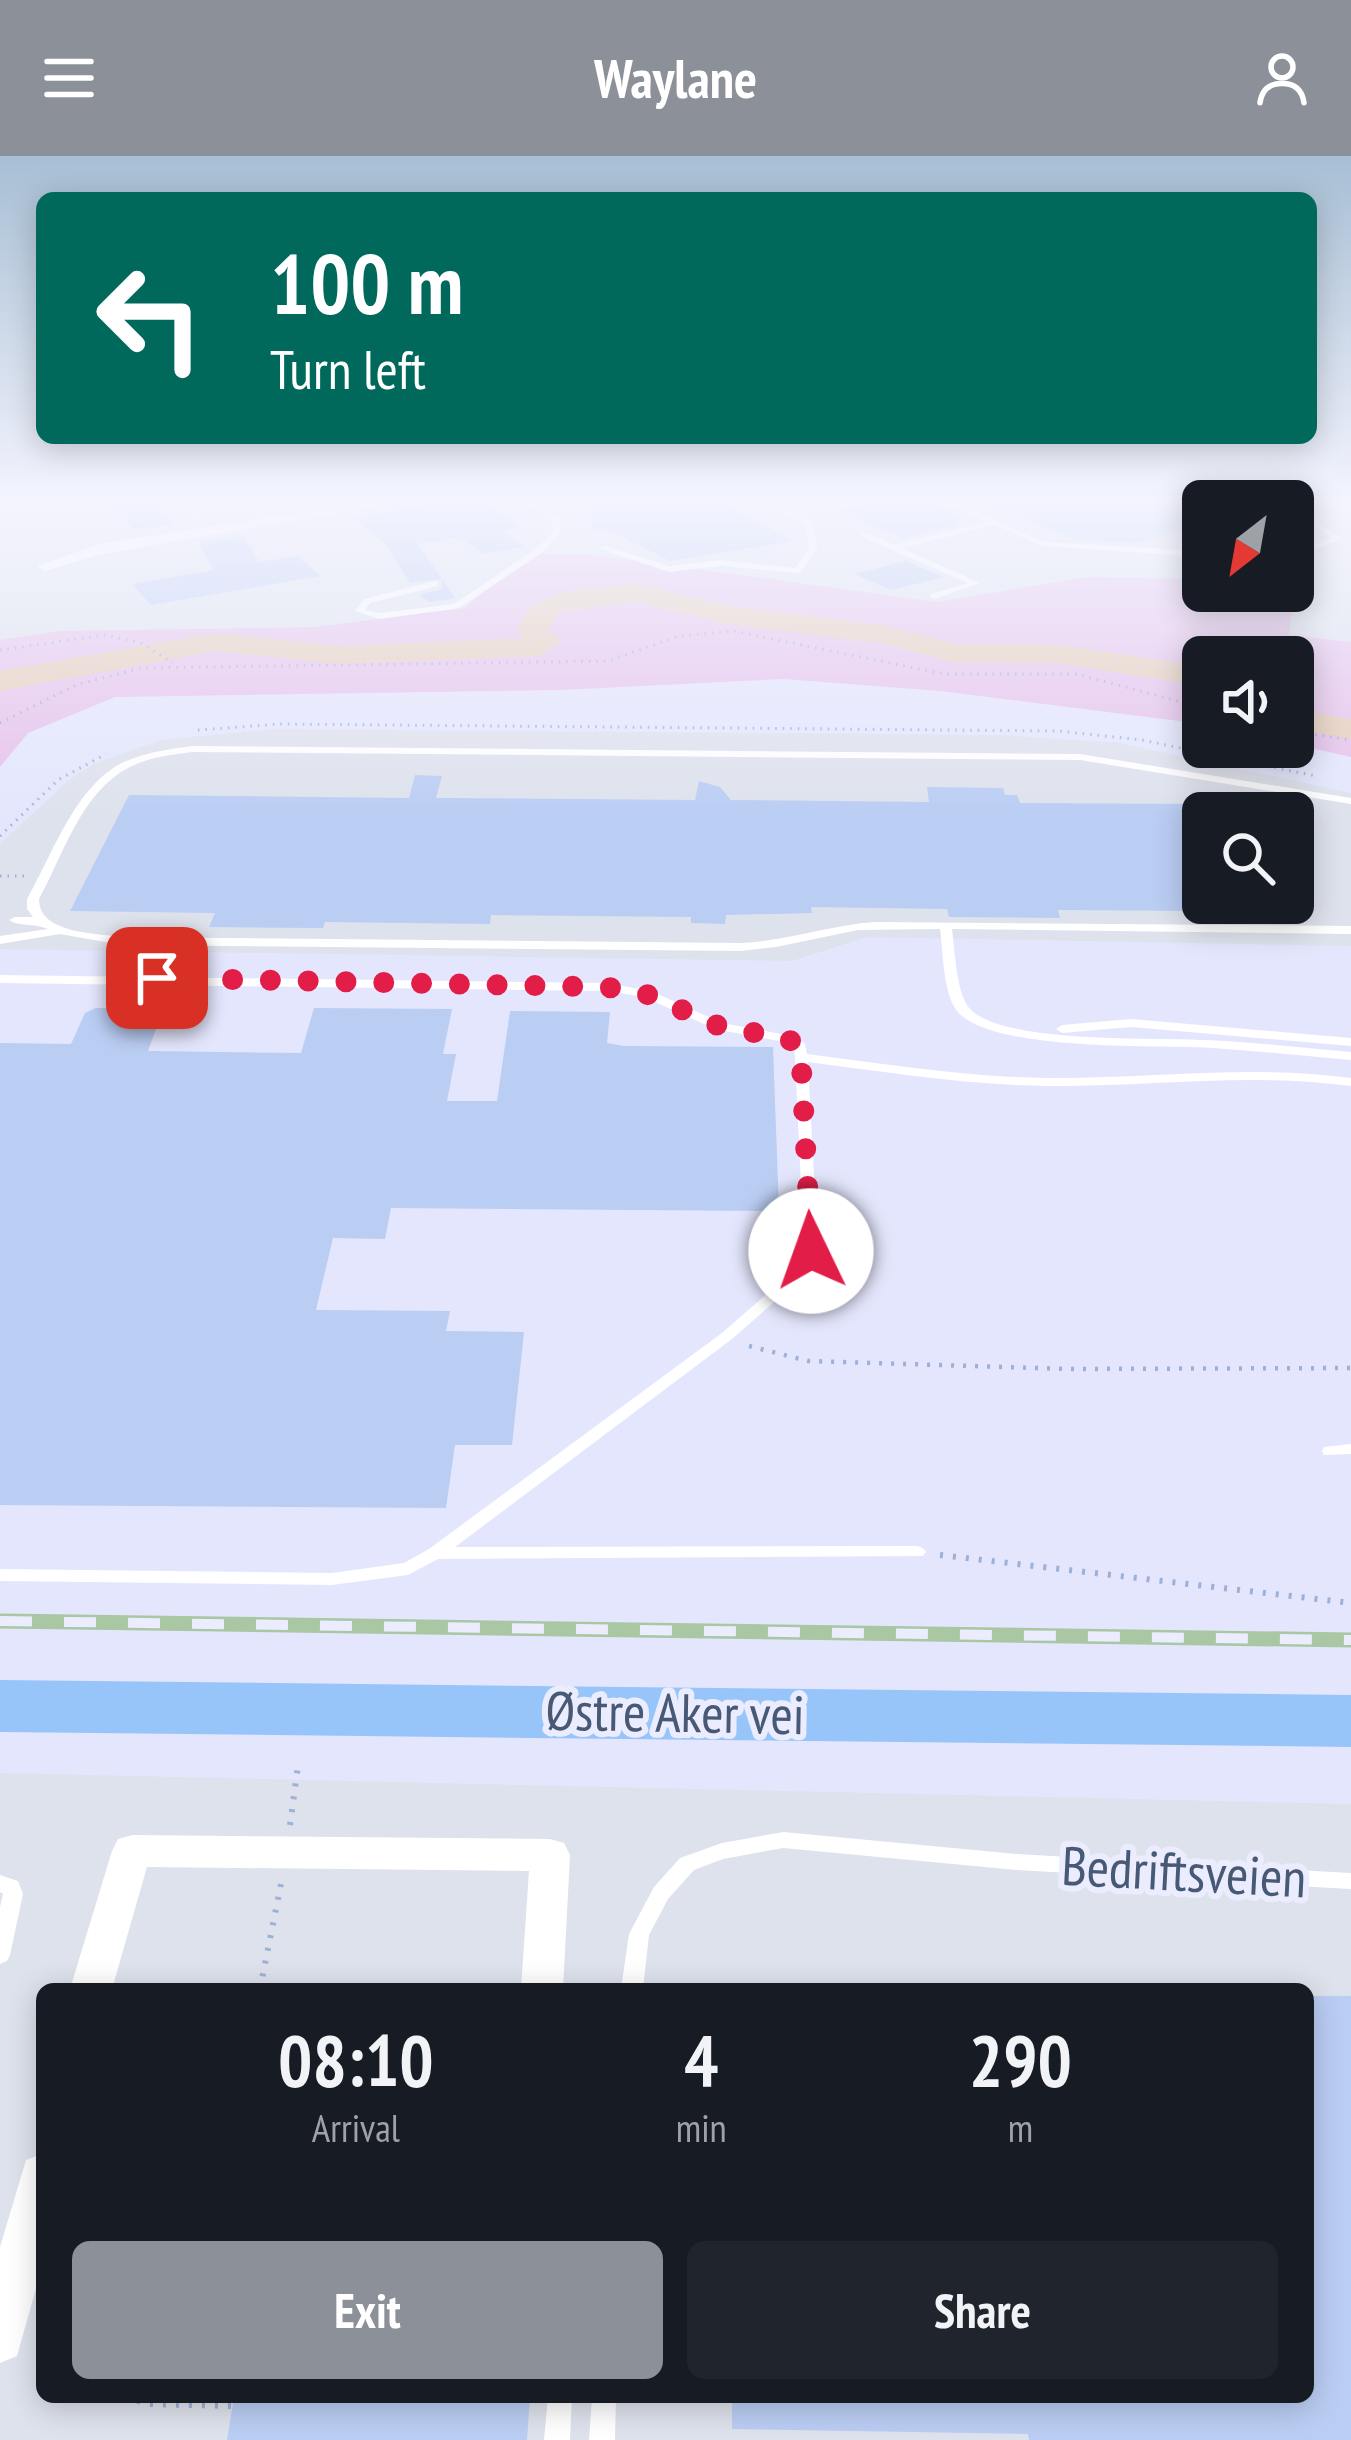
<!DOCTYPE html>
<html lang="en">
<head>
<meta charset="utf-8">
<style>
	:root { --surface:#171b24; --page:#20242c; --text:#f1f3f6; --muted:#9ea1a6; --accent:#8c9099 }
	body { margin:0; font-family:"PT Sans Narrow",sans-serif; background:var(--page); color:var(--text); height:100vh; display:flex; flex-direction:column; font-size:45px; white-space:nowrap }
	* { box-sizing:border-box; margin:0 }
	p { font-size:39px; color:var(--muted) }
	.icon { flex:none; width:66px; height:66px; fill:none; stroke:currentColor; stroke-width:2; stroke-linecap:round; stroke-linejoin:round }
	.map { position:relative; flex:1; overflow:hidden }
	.sheet { position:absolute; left:36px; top:1827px; width:1278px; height:420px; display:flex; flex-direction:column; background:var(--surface); border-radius:18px; box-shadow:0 6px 30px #0003 }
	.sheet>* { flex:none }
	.top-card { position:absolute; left:36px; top:36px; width:1281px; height:252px; border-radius:18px; box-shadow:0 6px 30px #0003; background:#00695c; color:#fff; overflow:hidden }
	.needle { width:78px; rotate:211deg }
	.controls { position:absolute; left:1182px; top:324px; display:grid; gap:24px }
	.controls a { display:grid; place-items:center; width:132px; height:132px; border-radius:18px; background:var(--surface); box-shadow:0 6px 30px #0003; font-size:60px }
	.pin { position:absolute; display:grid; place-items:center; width:102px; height:102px; color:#fff; margin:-51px; border-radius:24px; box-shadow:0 6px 18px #0006 }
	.me { position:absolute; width:132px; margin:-66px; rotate:357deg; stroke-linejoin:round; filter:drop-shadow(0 0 9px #0008) }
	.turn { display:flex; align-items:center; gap:42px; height:252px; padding:0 36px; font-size:54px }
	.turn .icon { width:156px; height:156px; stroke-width:2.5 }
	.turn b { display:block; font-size:84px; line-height:102px }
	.eta { display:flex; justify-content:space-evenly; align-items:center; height:204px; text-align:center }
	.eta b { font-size:72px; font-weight:800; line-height:84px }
	.primary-button { display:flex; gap:24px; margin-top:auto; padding:24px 36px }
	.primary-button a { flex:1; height:138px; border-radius:18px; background:var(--accent); color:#fff; font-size:48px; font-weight:800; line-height:138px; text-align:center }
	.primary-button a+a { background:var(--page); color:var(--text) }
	header { display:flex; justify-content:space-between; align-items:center; height:156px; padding:0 36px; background:var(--accent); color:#fff; font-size:54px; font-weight:800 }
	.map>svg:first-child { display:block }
	.industrial { fill:#dee2ec; fill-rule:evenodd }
	.green { fill:#e6c1eb }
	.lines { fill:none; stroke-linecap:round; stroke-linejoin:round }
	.river { fill:#e7ccb7; fill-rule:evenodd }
	.building { fill:#bacdf3 }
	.path-far2 { stroke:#9db1d8; stroke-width:3; stroke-dasharray:1.5 6; stroke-linecap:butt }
	.path-far1 { stroke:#9db1d8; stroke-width:4.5; stroke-dasharray:3 9; stroke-linecap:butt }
	.path { stroke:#9db1d8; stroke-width:6; stroke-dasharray:3 10; stroke-linecap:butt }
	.lane { fill:#fff; fill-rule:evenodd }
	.street { fill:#fff; fill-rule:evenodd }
	.highway { fill:#98c5f9; fill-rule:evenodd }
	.rail-casing { stroke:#a9c7a2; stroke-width:15 }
	.rail { stroke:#ebedff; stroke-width:10; stroke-dasharray:32; stroke-linecap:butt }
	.route { stroke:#e11d48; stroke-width:21; stroke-dasharray:0 37.8 }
	.labels { text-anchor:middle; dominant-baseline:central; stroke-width:12; stroke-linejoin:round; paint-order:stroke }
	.near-street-label { font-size:54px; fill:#485976; stroke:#ebedff }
</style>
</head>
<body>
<header><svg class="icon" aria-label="menu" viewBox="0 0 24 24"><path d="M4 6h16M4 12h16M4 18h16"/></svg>Waylane<svg class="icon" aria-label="person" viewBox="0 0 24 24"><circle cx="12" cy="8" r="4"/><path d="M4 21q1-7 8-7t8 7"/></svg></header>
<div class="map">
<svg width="1351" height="2284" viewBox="0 0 1351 2284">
	<rect width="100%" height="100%" fill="#e4e6fd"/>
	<path class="industrial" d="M0 343H1351V486L1289 479 1296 425 1293 345H1203V423L1088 421 938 446 585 398H527L465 452 315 471 59 475 0 484Z
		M275 573 1002 579 1120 587 1351 637V790L867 781 792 805 0 793V688L69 624 95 607 161 584ZM1203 657H1293V747H1203Z
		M0 1617 1351 1648V2284H0ZM42 1833H1308V2241H42Z"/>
	<path class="green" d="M527 398H585L938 446 1088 421 1203 423V435H1293L1296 424 1289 479 1351 486V601L1293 588V501H1203V568L940 535 784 523 560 534 115 541 28 577 0 611V484L59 475 315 471 465 452Z"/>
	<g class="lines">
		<path class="river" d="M635 428 731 450 887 470 954 488 1058 489 1203 510V530L1058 507 953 506 885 488 728 468 635 446 561 456 548 472 562 486 539 500 339 508 215 495 0 535V515L215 477 339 490 523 482 517 474C535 428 592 434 635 428Z
			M1293 553 1351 563V583L1293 573Z"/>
	</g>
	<path class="building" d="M136 343H149L175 368 135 374 109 347Z
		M464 343H480L523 372 502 375 524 391 483 398 460 381 418 388 455 442 430 446 419 439 442 433V423L410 427 386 389 352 361Z
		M592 343H714L794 385 670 405 612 376 591 374Z
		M893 343H914L960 359 954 370 902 383 840 355Z
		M976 343H1203V369L1136 387 1073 383Z
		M244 380 259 406 298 400 320 420 151 449 132 428 213 414 199 386Z
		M906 405 943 421 891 434 855 418Z
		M415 619 442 620 436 642 695 644 699 625 720 631 731 644 929 646 927 631 1003 632 1005 639H1017L1020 647 1203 648V755L1058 754 1060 762 949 761 947 753 811 751 812 757 726 759 725 768 691 767V761L491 759 490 768 325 766 323 772 209 771 215 757 70 755 129 639 409 642Z
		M96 852 163 853 148 895 301 897 314 852 452 853 443 898H456L447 945H497L510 855 610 856 607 887 624 890 773 891 779 1055 391 1052 385 1083 333 1082 316 1154 450 1155 446 1175 524 1176 512 1289H455L446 1352 0 1349V887L71 888 85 857Z
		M1308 1840H1351V2284H1029L1028 2278 732 2273V2241H1308Z
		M234 2241H530L527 2284H227Z"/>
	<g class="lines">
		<path class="path-far2" d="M0 494 106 479 141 487 173 507
			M0 567 76 529 141 512 608 505 679 480 733 475 944 518H1077L1203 552
			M198 574 281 568 1059 575 1142 584 1316 620
			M1293 575 1351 584
			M0 680 58 624 106 598
			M0 720H24"/>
		<path class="path-far1" d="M749 1190 808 1205 1069 1213 1351 1212"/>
		<path class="path" d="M940 1399 1351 1447
			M290 1669 298 1610
			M260 1833 281 1728
			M125 2241 148 2248 233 2250"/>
		<path class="lane" d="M178 343H186L200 359V363H194Z
			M275 343H285L322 358 315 360Z
			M519 343H528L558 362 561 376 543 396 459 452 379 463 355 455 364 443 435 425 438 426V430L370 447 365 454 379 457 454 448 537 392 553 376 550 363Z
			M857 343H870L831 353 827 351Z
			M918 343H933L958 347 1044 386 1203 395V401L1043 390 994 369 902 392 980 427 934 443 930 440 931 438 968 427 862 381V377H868L895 389 987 366 953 351Z
			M1270 343H1280L1283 345H1272Z
			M756 344H762L813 366 817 393 800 417 720 410 669 416 598 392 605 390 669 410 720 404 795 412 809 393 805 367 756 348Z
			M1293 351H1296L1342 383 1293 401V395L1332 382 1293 357Z
			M192 590 1080 598 1351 642V648L1080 604 192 596C170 599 148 601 128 612 81 637 63 699 39 743 39 778 96 777 122 781L741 787C787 785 830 769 875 766L1351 770V778L952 773C955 794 956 838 970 853 1003 888 1156 881 1204 884 1253 886 1302 892 1351 896V904C1305 900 1258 895 1212 892 1160 889 990 896 957 855 943 837 943 795 940 773L858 774 776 791 741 795 122 789 60 778 0 788V780L48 773C35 767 19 771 9 764L15 761H33L27 753V743C53 698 76 627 126 605 148 596 170 593 192 590Z
			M0 819 606 827 651 835 722 867 792 880 805 888 807 898C887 908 966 921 1046 922 1149 923 1249 908 1351 922V930C1249 916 1149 931 1047 930 966 929 887 916 808 906L818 1095 797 1126 732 1183 455 1391 917 1390 923 1392 926 1396 923 1400 438 1403 408 1419 332 1429 0 1425V1413L332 1417 404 1407 429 1393 722 1177 787 1120 804 1095 795 901 794 893 784 886 715 873 644 841 606 835 0 827Z
			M1131 863 1351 882V890L1131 871 1062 877 1056 873 1062 869Z
			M1351 1288V1298L1324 1299 1322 1295 1324 1291Z
			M783 1676 1017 1698 1351 1717V1733L1017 1714 783 1692 723 1703 694 1714 668 1743 649 1779 643 1833H621L629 1778 654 1731 680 1702 722 1687Z
			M0 1719 18 1725 23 1738 10 1799 7 1805 0 1808V1751L3 1738 0 1736Z
			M548 2241H572L570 2284H544Z
			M592 2241H616L615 2284H589Z"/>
		<path class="street" d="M385 343H420L102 398 45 415 37 410 99 388Z
			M132 1679 550 1683 564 1687 570 1699 563 1833H521L529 1715 147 1711 112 1833H70L112 1695 118 1683Z
			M42 1998V2111L17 2200 0 2207V2091L26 2004Z"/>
		<path class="highway" d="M0 1524 1351 1539V1591L0 1576Z"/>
		<g class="rail-casing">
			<path id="rail" d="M0 1465 1351 1484"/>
		</g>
		<use href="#rail" class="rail"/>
	</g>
	<linearGradient id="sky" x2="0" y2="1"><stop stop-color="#a7bed4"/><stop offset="0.52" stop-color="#f3f4fe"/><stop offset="1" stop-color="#f3f4fe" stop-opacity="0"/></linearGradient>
	<rect width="1351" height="662" fill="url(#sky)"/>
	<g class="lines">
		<path class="route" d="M157 822 606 831 646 838 719 870 788 883 800 891 801 902 811 1095"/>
	</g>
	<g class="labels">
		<g class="near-street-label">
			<text transform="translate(675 1556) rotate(1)">Østre Aker vei</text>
			<text transform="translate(1184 1715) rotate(3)">Bedriftsveien</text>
		</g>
	</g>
</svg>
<div class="controls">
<a><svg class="needle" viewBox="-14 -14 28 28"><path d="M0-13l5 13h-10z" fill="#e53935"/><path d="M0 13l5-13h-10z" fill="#9ea1a6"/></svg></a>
<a><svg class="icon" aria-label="sound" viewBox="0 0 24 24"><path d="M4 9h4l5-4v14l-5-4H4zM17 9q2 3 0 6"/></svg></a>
<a><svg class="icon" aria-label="search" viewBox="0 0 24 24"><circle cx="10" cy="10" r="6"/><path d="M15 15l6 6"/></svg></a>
</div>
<div class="pin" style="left:157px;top:822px;background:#d93025"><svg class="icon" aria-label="arrive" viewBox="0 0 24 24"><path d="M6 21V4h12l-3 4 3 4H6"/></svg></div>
<svg class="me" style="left:811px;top:1095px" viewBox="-20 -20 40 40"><circle r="19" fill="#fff"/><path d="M0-13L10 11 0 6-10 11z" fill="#e11d48"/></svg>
<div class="top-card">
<div class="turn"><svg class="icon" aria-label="left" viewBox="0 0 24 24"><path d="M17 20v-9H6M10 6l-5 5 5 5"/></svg><div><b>100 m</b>Turn left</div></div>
</div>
<section class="sheet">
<div class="eta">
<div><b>08:10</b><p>Arrival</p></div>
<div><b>4</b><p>min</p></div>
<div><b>290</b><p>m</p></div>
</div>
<div class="primary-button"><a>Exit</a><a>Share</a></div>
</section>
</div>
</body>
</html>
